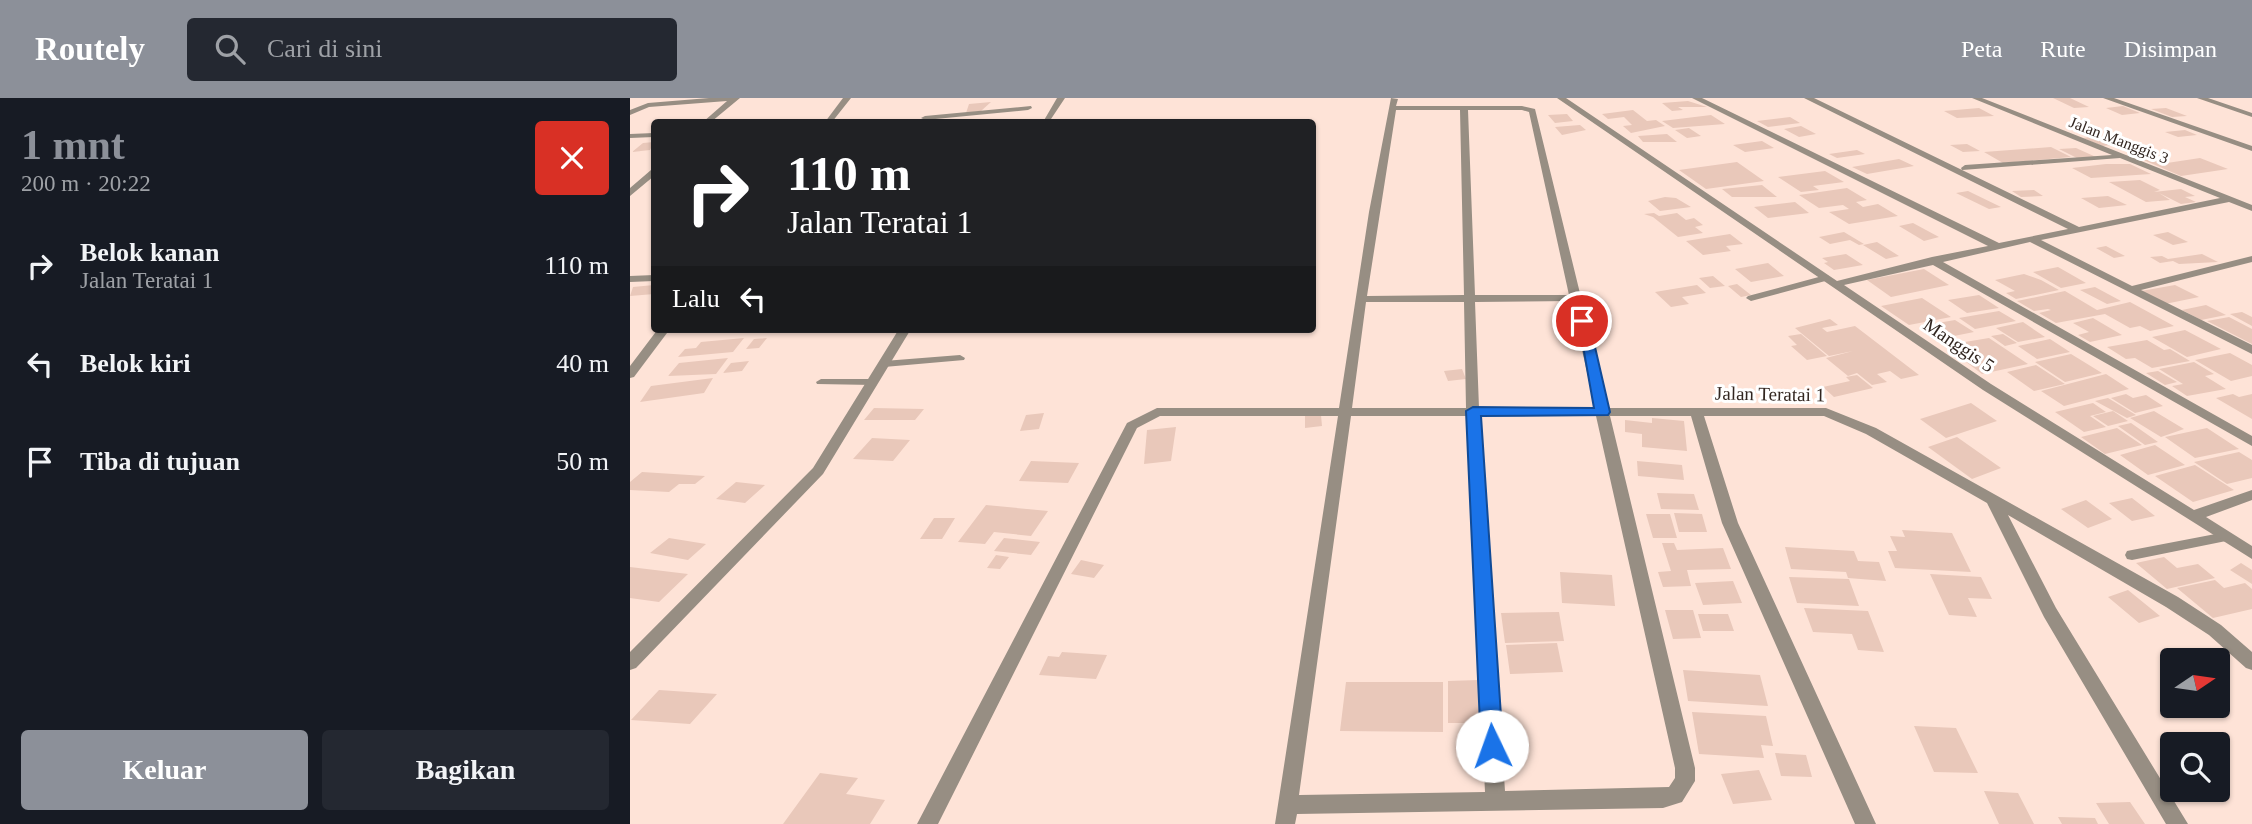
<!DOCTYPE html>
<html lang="id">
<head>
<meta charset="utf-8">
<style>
	:root { --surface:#171b24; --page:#242831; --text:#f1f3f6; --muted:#9ea1a6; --accent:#8c9099 }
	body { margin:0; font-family:"Times New Roman",serif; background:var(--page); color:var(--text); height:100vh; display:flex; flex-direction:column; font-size:26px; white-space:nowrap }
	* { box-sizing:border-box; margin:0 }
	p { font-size:23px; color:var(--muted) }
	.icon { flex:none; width:38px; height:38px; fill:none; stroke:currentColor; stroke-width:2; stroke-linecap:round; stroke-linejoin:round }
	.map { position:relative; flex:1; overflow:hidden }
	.side { display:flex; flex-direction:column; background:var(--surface); width:630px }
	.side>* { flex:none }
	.guide { position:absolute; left:21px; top:21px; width:665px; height:214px; border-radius:7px; box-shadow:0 2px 5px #0004; background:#202124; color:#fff; overflow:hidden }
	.needle { width:46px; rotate:77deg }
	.tools { position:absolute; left:1530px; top:550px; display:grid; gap:14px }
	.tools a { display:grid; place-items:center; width:70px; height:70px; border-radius:7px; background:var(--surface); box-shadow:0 2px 5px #0004; font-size:35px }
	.pin { position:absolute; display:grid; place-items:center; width:60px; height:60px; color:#fff; margin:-30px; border:4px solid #fff; border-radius:50%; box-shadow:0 2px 7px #0007 }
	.me { position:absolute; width:77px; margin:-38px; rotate:357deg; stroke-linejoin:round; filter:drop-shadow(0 0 5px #0008) }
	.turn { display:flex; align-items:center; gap:24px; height:147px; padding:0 21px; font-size:32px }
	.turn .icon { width:91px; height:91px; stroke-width:2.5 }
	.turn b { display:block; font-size:49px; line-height:60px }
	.then { display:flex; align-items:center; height:66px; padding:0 21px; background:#0003; gap:14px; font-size:26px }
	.round { display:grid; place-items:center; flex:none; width:74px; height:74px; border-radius:7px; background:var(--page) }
	.summary { display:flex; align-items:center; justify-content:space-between; height:119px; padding:0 21px }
	h1 { font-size:42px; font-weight:800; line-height:52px; color:var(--accent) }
	.button { display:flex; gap:14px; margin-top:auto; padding:14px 21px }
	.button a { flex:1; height:80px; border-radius:7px; background:var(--accent); color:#fff; font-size:28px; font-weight:800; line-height:80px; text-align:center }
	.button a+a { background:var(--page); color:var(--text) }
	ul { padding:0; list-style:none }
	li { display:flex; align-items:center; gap:21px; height:98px; padding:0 21px }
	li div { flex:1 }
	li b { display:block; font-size:26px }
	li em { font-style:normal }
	header { display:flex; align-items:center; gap:42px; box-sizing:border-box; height:98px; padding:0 35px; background:var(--accent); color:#fff }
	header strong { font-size:33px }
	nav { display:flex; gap:38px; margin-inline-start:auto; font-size:24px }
	.search { width:490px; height:63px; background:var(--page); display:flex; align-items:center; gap:18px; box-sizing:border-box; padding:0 24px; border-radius:7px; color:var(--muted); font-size:26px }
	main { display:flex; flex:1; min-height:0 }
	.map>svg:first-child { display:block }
	.building { fill:#e9c8ba }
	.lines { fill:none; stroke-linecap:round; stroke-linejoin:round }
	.service { fill:#978e83; fill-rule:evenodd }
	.minor { fill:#978e83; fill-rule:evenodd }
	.route { fill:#1a73e8; stroke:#114b97; stroke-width:2 }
	.labels { text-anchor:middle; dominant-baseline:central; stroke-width:6; stroke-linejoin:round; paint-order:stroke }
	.far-street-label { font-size:16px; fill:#322620; stroke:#fff }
	.street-label { font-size:19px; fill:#322620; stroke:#fff }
</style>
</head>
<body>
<header>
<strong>Routely</strong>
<div class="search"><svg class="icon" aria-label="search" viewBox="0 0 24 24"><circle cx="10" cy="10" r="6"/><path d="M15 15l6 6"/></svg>Cari di sini</div>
<nav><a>Peta</a><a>Rute</a><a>Disimpan</a></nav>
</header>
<main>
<section class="side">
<div class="summary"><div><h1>1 mnt</h1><p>200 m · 20:22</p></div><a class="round" style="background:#d93025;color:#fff"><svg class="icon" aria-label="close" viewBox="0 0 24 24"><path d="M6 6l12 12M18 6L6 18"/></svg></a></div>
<ul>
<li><svg class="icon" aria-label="right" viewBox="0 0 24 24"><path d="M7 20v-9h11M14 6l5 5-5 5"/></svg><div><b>Belok kanan</b><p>Jalan Teratai 1</p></div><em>110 m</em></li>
<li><svg class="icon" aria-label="left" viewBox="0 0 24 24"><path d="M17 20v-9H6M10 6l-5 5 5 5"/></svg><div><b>Belok kiri</b></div><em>40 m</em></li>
<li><svg class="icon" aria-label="arrive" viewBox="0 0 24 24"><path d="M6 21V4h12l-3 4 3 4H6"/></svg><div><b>Tiba di tujuan</b></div><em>50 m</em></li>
</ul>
<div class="button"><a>Keluar</a><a>Bagikan</a></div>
</section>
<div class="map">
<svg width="1622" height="726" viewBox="0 0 1622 726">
	<rect width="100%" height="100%" fill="#fee3d7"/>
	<path class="building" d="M1423 0H1440L1459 9 1444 10Z
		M1058 3 1077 9H1048L1053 12 1042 13 1032 5Z
		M361 4 351 13 336 15 339 6Z
		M1493 8 1510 15 1492 17 1476 10Z
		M1349 10 1364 18 1327 20 1314 13Z
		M1536 10 1557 18 1542 19 1521 11Z
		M1003 12 1017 23 1026 22 1035 28 1001 35 993 28 1002 27 994 19 978 21 972 16Z
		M937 16 943 23 925 25 918 17Z
		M1081 17 1095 26 1043 30 1032 23Z
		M1160 19 1170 25 1138 29 1127 23Z
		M950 27 956 32 932 37 925 29Z
		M1171 28 1186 36 1169 39 1154 31Z
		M1059 30 1071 38 1057 40 1045 32Z
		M1555 32 1567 37 1548 39 1535 34Z
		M1037 36 1047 44H1013L1008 38Z
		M1470 38 1489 46 1472 48 1453 40Z
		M1132 43 1144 50 1115 54 1103 47Z
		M24 44 20 52 2 54 13 45Z
		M1337 46 1350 53 1333 54 1320 47Z
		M1421 49 1441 59 1373 65 1354 54Z
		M1446 50 1466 59 1449 61 1429 51Z
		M1227 52 1235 56 1207 60 1199 56Z
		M1517 56 1537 65 1570 60 1598 71 1551 78 1504 58Z
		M1269 61 1284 68 1237 76 1222 69Z
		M1107 64 1134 83 1076 91 1049 72Z
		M1476 66H1500L1521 76 1461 80 1442 70Z
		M1195 73 1214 84 1183 88 1189 92 1171 94 1148 79Z
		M1510 82 1530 92 1524 94 1551 91 1565 98 1555 99 1566 104 1551 106 1529 95 1540 102 1516 104 1479 84Z
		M1132 87 1147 99H1102L1092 91Z
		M1217 90 1237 102 1226 104 1233 109 1248 106 1268 118 1219 126 1199 114 1219 111 1213 107 1189 110 1169 97Z
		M1404 92 1413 98 1391 99 1382 93Z
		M1338 93 1371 109 1359 111 1326 95Z
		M1478 98 1497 107 1469 110 1451 100Z
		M1035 99 1046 100 1061 109 1030 113 1018 103Z
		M1165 104 1179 115 1138 120 1124 109Z
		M1024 115 1029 118 1047 115 1056 122 1064 120 1073 127 1065 129 1073 135 1048 139 1023 119 1014 116Z
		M1283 125 1309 139 1294 143 1269 128Z
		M1214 134 1234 146 1229 147 1220 142 1200 146 1189 139Z
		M1538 134 1558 144 1543 147 1523 137Z
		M1100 136 1113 146 1096 148 1101 153 1073 157 1056 143Z
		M1247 144 1269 158 1256 161 1233 147Z
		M1476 148 1495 158 1484 160 1466 150Z
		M1216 156 1233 167 1204 172 1194 165 1198 164 1192 160Z
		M1572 156 1588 164 1549 166 1543 163 1530 165 1520 159 1532 158 1538 161Z
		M1138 165 1154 178 1121 184 1105 171Z
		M1428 169 1456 185 1431 190 1403 174Z
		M1294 171 1319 187 1261 199 1237 182Z
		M1394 176 1411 182 1429 192 1386 201 1376 195 1385 193 1365 182Z
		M1083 178 1095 188 1080 190 1069 180Z
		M1107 186 1121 197 1111 199 1098 188Z
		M24 187V196L0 198 3 189Z
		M1067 187 1076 195 1052 199 1059 206 1041 209 1025 194Z
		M1545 187 1569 199 1535 206 1511 193Z
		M1465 189 1491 203 1477 206 1450 192Z
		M1435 193 1467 212 1500 204 1544 228 1520 233 1510 228 1500 230 1475 216 1426 225 1409 215 1421 212 1418 211 1404 213 1387 203Z
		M1349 197 1369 210 1337 215 1318 202Z
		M1292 200 1321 219 1279 227 1251 208Z
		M1576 207 1596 217 1571 222 1552 212Z
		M1369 213 1386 223 1345 231 1329 220Z
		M1612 214 1622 219V228L1600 216Z
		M1599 219 1622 231V246L1577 223Z
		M1463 220 1492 237 1460 244 1448 237 1459 234 1443 225Z
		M1200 221 1208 227 1192 230 1197 234 1225 228 1289 277 1271 281 1260 273 1247 276 1257 284 1242 287 1227 275 1218 278 1196 260 1223 253 1199 258 1165 230Z
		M1325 222 1344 234 1314 240 1296 227Z
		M1393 224 1415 239 1388 244 1366 230Z
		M1555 232 1591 251 1557 259 1522 239Z
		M1171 236 1197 258 1177 262 1161 248 1167 247 1158 238Z
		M1373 236 1387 245 1375 248 1361 238Z
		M114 240 103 254 48 259 55 251 66 250 71 244Z
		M137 240 129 250 116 251 124 241Z
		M1359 240 1398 266 1352 276 1327 257 1341 254 1329 245Z
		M1420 241 1440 254 1407 261 1388 248Z
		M1517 242 1534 252 1540 251 1560 263 1522 270 1505 260 1496 261 1477 249Z
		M1600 255 1622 267V278L1601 283 1565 262Z
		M1441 256 1472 275 1435 284 1405 264Z
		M98 260 86 276 38 278 49 265Z
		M119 263 112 273 93 275 101 265Z
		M1564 264 1584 276 1575 278 1596 291 1557 298 1542 288 1553 286 1529 271Z
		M1406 267 1435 286 1404 293 1377 274Z
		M832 271 836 281 818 283 814 273Z
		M1528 273 1547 284 1535 287 1516 275Z
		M1476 276 1499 291 1434 308 1411 293Z
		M1227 277 1243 290 1204 299 1193 289 1220 283 1216 279Z
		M83 280 74 295 10 304 21 288Z
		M1496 296 1503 300 1516 297 1533 308 1505 315 1481 300Z
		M1603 296 1609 299 1622 296V321L1586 300Z
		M1478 300 1506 317 1497 320 1465 303Z
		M1341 305 1367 323 1316 340 1290 321Z
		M1463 305 1476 314 1460 318 1476 329 1454 334 1425 314Z
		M244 310 294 311 285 322H234Z
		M1483 313 1498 323 1478 328 1463 318Z
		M1524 313 1554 331 1531 339 1500 320Z
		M414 315 409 331 390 333 396 317Z
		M691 317 692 328 675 330V318Z
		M1022 320 1054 323 1057 353 1012 349V336L995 334V322L1022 325Z
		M1501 325 1528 344 1515 347 1488 328Z
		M546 329 541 363 514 366 517 332Z
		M1487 330 1512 347 1475 356 1451 339Z
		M1577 330 1609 351 1565 360 1535 339Z
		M1327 339 1371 370 1342 381 1298 349Z
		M242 340 280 342 263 363 223 361Z
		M1525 347 1555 367 1518 377 1490 357Z
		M1609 354 1622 362V380L1597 386 1564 364Z
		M401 363 449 365 438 385 389 383Z
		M1007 363 1052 367 1054 382 1008 378Z
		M1565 367 1604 392 1563 404 1525 378Z
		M12 374 75 378 65 386H49L39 394 0 392V384Z
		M106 384 135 387 115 405 86 401Z
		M1027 395 1064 396 1069 412 1031 411Z
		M1502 400 1525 418 1502 423 1479 405Z
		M1456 402 1482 421 1458 430 1431 411Z
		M356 407 418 413 401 438 364 434 355 446 328 444Z
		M1044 415 1072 416 1077 434H1049Z
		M1016 416H1040L1047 440H1023Z
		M304 420H325L312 441H290Z
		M1272 432 1322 435 1341 474 1265 470 1258 453H1267L1260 438 1275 439Z
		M39 440 76 446 58 462 20 455Z
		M374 440 410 444 401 457 364 453Z
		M1032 445H1044L1047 452 1093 450 1101 471 1057 472 1061 488 1033 489 1028 474 1041 473Z
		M1155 449 1224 453 1228 463 1249 464 1256 483 1218 480 1216 474 1161 471Z
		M366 457 379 459 370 471 357 470Z
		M1534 459 1547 470 1568 466 1585 480 1537 491 1506 465Z
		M451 462 474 467 464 480 441 476Z
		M1611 465 1622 472V486L1600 472Z
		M0 469 58 476 29 504 0 500Z
		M930 474 982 477 985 508 932 505Z
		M1300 476 1351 479 1362 501 1338 500 1347 519 1319 517Z
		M1159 479 1219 481 1229 508 1167 505Z
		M1585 482 1594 490 1615 485 1622 491V511L1583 520 1547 490Z
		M1103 483 1112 505 1073 507 1065 485Z
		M1498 492 1530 518 1509 525 1478 499Z
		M1174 510 1238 513 1254 554 1228 552 1222 536 1183 534Z
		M1035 512H1063L1071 540 1043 541Z
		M929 514 934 543 875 545 871 515Z
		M1068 516H1098L1104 533H1073Z
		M927 545 933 574 880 576 876 547Z
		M432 554 477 557 466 581 409 577 418 558 429 559Z
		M1053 572 1130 577 1138 608 1058 603Z
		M849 582 851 625H818V583Z
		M716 584H813V634L710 633Z
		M29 592 87 596 60 626 1 622Z
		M1062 614 1136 618 1143 648 1131 647 1134 660 1069 656Z
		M1284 628 1326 630 1348 675 1304 674Z
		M1145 655 1176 657 1182 679 1151 678Z
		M1129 672 1142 702 1103 706 1091 676Z
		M190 675 228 680 216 696 255 702 240 726H153Z
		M1354 693 1388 695 1404 726H1369Z
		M1500 704 1515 726H1479L1466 705Z
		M1428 719 1465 720 1468 726H1432Z"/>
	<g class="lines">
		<path class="service" d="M1196 177 1199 178V182L1121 203 1116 200 1118 198Z
			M330 257 335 260 334 262 254 269 249 266 254 263Z
			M191 281H243L248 284 243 287 187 286 186 284Z
			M1596 434 1601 436 1603 439 1601 442 1502 462 1497 461 1495 457 1497 453 1502 452Z"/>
		<path class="minor" d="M79 0H110L81 24H73L97 3 19 9 0 17V12L18 5Z
			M213 0H221L202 24H195Z
			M427 0H435L419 24H413Z
			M761 0 768 1 766 8H892L905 11 978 310H1196L1246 330 1548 499 1591 527 1622 554V572L1616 570 1579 537 1536 509 1378 417 1426 510 1558 726H1536L1414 519 1357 405 1236 336 1194 318H1074L1108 425 1246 726H1225L1092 425 1061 318H980L1065 670V683L1052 704 1033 710 667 716 665 726H645L708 318H530L507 330 308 726H287L497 325 527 310H709L739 114ZM766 12H830L834 197 737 198ZM838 12H892L899 14 939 197H845ZM941 203 965 310H849L845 204ZM736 204H834L836 310H722ZM721 318H837L855 694 669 697ZM850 318H966L1045 670V680L1039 689 875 693Z
			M927 0H936L1207 183 1302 159 1358 148 1062 0H1072L1369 145 1438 131 1174 0H1184L1449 129 1590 100 1490 60 1332 72 1331 70 1335 67 1482 57 1342 0H1352L1622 107V113L1599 104 1411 142 1502 188 1622 158V164L1511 192 1622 247V256L1400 144 1313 164 1622 338V348L1303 167 1214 187 1361 286 1564 412 1622 392V402L1576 419 1622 448V461L1353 292Z
			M1473 0H1484L1622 48V53Z
			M1567 0H1578L1622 15V19Z
			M401 8 402 10 398 12 295 22 291 20 295 18Z
			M24 35V39L0 40V36Z
			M21 72H24V78L0 98V90Z
			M24 177V183L0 184V178Z
			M28 231H40L4 279 0 280V268Z
			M269 231H281L193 376 6 570 0 572V554L183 370Z"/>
	</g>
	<path class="route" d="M948 220 959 223 980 314 978 317 851 318 873 648 870 655 862 658 855 655 851 648 836 313 843 309 964 310Z"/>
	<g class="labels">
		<g class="far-street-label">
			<text transform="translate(1489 42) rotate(21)">Jalan Manggis 3</text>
		</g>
		<g class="street-label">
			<text transform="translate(1329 247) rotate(34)">Manggis 5</text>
			<text transform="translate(1140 296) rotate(1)">Jalan Teratai 1</text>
		</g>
	</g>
</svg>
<div class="tools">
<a><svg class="needle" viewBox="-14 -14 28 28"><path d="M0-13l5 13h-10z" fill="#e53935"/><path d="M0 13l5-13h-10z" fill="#9ea1a6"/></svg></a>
<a><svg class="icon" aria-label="search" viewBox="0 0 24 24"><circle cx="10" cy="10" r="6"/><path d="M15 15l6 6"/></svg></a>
</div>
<div class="pin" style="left:952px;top:223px;background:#d93025"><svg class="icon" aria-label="arrive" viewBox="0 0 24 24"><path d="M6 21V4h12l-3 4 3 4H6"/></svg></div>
<svg class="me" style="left:862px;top:648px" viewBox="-20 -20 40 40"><circle r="19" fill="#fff"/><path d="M0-13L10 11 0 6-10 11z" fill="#1a73e8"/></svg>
<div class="guide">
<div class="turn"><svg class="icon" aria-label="right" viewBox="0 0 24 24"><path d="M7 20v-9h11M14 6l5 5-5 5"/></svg><div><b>110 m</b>Jalan Teratai 1</div></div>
<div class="then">Lalu<svg class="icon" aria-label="left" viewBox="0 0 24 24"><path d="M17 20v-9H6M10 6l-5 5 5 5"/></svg></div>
</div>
</div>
</main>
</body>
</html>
